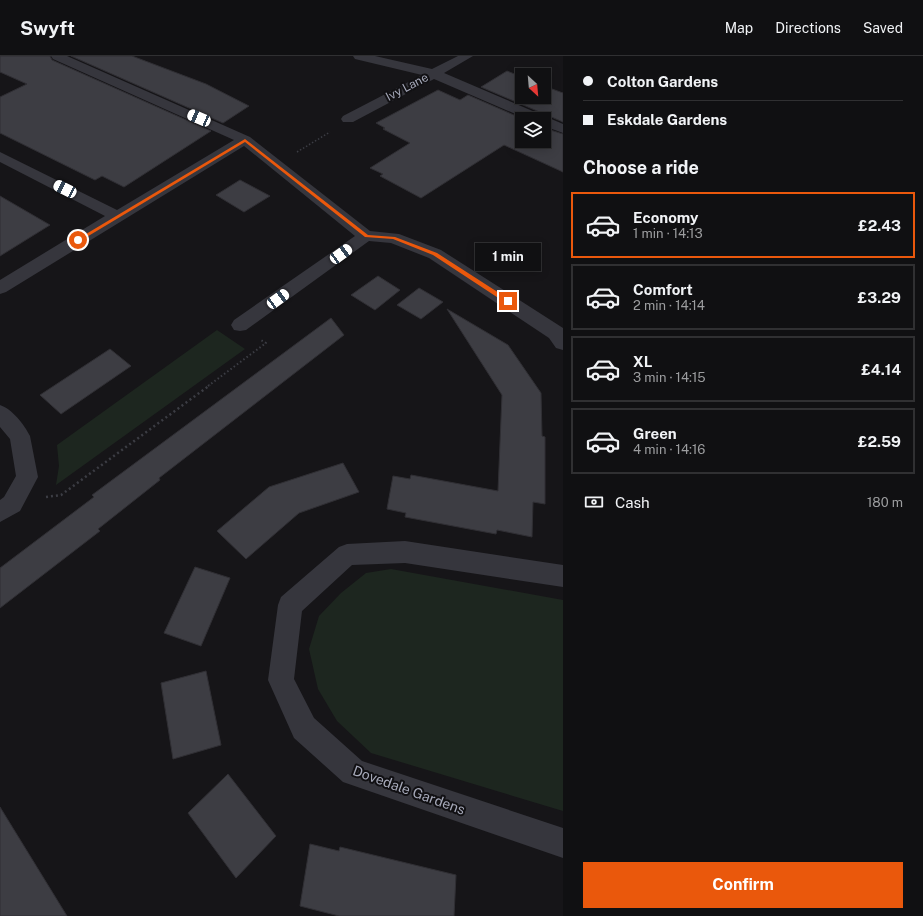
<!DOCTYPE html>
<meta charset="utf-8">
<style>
body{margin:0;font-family:"Public Sans",sans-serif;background:#19191b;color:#f1f3f6;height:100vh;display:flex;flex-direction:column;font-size:15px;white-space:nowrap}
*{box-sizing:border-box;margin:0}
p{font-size:13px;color:#9c9d9f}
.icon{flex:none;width:22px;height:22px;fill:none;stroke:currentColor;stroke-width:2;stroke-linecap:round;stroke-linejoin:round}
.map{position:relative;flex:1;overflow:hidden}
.details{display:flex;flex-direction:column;background:#101012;width:360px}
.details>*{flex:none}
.banner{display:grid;align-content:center;height:88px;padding:0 20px;background:#101012}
.needle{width:26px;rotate:154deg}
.fabs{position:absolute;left:515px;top:12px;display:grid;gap:8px}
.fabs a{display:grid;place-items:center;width:36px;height:36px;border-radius:0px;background:#101012;box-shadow:0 2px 10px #0003,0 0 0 1px #303032;font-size:20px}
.end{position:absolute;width:18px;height:18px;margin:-9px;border:5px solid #ea580c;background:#fff;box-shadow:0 0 0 2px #fff}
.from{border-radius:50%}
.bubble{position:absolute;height:28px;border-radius:0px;background:#101012;box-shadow:0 2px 10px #0003,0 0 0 1px #303032;font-size:13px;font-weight:700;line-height:28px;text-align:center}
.car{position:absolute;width:12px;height:24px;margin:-12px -6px;border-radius:5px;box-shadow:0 0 3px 1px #0007;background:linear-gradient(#fff 24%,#345 0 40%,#fff 0 76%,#345 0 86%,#fff 0)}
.banner b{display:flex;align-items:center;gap:14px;height:38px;font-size:15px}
.banner b+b{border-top:1px solid #303032}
.banner i{width:10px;height:10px;background:#f1f3f6}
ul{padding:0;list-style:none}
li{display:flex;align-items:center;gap:12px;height:66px;margin:0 8px 6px;padding:0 12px;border:2px solid #303032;border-radius:0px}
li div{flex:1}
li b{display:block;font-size:15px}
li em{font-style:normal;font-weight:700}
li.current{border-color:#ea580c}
li>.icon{width:36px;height:36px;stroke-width:1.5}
h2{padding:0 20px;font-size:18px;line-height:48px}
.pay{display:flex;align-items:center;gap:10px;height:44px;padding:0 20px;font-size:15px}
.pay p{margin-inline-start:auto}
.cta{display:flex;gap:8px;margin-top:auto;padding:8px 20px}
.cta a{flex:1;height:46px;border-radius:0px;background:#ea580c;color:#fff;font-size:16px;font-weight:700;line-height:46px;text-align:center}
header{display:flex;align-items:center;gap:24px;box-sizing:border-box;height:56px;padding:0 20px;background:#101012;border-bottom:1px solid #303032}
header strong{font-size:19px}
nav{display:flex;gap:22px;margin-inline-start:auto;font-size:14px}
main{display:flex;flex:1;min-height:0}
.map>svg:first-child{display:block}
.green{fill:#1d261f}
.building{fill:#3d3d43;stroke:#302f34}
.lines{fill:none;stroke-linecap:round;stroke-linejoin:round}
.path-far2{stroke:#3c3d44;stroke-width:1.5;stroke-dasharray:1.5 2;stroke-linecap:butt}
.path-far1{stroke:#3c3d44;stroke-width:2;stroke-dasharray:1.5 2.5;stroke-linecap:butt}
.path{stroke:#3c3d44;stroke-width:2.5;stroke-dasharray:2 3;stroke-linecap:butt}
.minor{fill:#36363d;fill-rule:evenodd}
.route{fill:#ea580c}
.labels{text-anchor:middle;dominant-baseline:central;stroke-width:4;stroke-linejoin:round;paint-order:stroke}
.far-street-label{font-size:12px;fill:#a6a9b9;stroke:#111013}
.street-label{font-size:14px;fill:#a6a9b9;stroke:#111013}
</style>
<header>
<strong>Swyft</strong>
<nav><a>Map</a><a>Directions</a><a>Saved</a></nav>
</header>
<main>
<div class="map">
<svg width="563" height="860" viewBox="0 0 563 860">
<rect width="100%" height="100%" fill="#161518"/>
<path class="green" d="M217,274L245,293L56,429L59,410L57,389Z
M391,513L563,544V755L371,697L337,665L318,633L309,593L319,560L341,537L366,517Z"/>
<path class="building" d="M0,0H50L52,4L211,75L124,131L102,120L95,124L0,77V41L27,28L0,16Z
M71,0H132L206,28L249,50L223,67Z
M507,15L522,21V41H544V30L563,37V66L481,31Z
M438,34L460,44L468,39L523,63L522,85H544V72L563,78V116L504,89L421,142L380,120L383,118L370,112L410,87L383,73L385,72L376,67Z
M240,124L270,140L244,156L216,139Z
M0,140L50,169L0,200Z
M378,220L400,234L375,254L351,239Z
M419,232L443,246L421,263L397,249Z
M447,253L508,289L541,337L542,380L545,381V448L533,446L532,481L497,474L496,478L405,461L406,457L387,453L393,420L410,423L411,419L498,435L502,339Z
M331,262L344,279L159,422L160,424L98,473L100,475L0,552V512L94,441L92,439Z
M110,293L131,310L61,358L40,339Z
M343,407L359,436L299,457L246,503L217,475L269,431Z
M195,511L230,522L201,590L164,577Z
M206,615L221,689L173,703L161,627Z
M228,718L276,780L236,822L188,757Z
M0,751L67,860H0Z
M310,788L339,795L340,791L456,819L454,860H339L300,850Z"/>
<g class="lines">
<path class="path-far2" d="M297,96L330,76"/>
<path class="path-far1" d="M208,330L266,287L261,284"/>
<path class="path" d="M46,441L61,439L210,329"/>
<path class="minor" d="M51,0H67L250,81L370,175L399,178L441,194L563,272V294L556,292L549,282L429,202L391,187L369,185L246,274L240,275L234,274L231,269L234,264L355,180L244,90L6,236L0,238V224L105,160L0,106V96L117,154L234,84L53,3Z
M353,0H375L432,13L458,0H473L444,17L563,68V77L544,70V63H527L434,23L353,66H343L341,63L343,60L422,19L355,3Z
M0,349C12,353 24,368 30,380L38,421L20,455L0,466V444L4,441L16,420L10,383L0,371Z
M405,485L563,509V531L405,507L352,509L302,555L294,623L314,662L362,705L563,772V802L343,726L294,682L268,624L278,549L281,541L339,491L347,488Z"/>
</g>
<path class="route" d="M245,83L368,179L395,181L437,197L510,244V247H506L433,199L393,183L365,181L245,86L80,185L76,184Z"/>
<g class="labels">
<g class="far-street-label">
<text transform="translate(407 31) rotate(-28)">Ivy Lane</text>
</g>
<g class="street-label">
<text transform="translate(409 734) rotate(20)">Dovedale Gardens</text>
</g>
</g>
</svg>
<div class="fabs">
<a><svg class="needle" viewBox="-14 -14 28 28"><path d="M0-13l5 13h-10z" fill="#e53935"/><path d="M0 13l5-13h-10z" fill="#9c9d9f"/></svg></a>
<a><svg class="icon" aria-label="layers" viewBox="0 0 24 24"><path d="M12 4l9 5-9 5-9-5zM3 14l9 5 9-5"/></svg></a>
</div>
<i class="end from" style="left:78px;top:184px"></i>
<i class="end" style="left:508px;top:245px"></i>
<div class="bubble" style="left:475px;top:187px;width:66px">1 min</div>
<i class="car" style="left:199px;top:62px;rotate:293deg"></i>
<i class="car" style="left:65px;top:133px;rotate:297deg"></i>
<i class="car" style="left:341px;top:198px;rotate:54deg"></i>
<i class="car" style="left:278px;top:243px;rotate:54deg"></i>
</div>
<section class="details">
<div class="banner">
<b><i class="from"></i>Colton Gardens</b>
<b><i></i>Eskdale Gardens</b>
</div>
<h2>Choose a ride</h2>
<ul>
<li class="current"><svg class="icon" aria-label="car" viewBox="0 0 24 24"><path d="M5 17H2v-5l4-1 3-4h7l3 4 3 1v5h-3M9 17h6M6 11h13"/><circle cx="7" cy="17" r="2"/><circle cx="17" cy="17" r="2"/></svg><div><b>Economy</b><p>1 min · 14:13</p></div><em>£2.43</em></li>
<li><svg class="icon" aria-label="car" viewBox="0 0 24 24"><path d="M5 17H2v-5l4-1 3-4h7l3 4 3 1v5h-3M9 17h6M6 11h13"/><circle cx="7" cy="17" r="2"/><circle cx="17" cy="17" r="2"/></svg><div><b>Comfort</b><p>2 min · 14:14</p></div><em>£3.29</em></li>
<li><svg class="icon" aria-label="car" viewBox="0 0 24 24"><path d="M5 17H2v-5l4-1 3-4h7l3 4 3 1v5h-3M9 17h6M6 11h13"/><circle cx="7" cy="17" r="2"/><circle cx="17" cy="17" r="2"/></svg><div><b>XL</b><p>3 min · 14:15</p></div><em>£4.14</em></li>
<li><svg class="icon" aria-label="car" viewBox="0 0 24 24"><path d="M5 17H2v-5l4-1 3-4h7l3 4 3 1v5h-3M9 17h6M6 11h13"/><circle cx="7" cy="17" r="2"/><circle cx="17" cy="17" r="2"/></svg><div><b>Green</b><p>4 min · 14:16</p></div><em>£2.59</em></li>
</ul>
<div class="pay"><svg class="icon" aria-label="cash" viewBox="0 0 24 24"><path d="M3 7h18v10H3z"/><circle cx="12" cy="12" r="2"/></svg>Cash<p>180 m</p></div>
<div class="cta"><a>Confirm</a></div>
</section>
</main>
